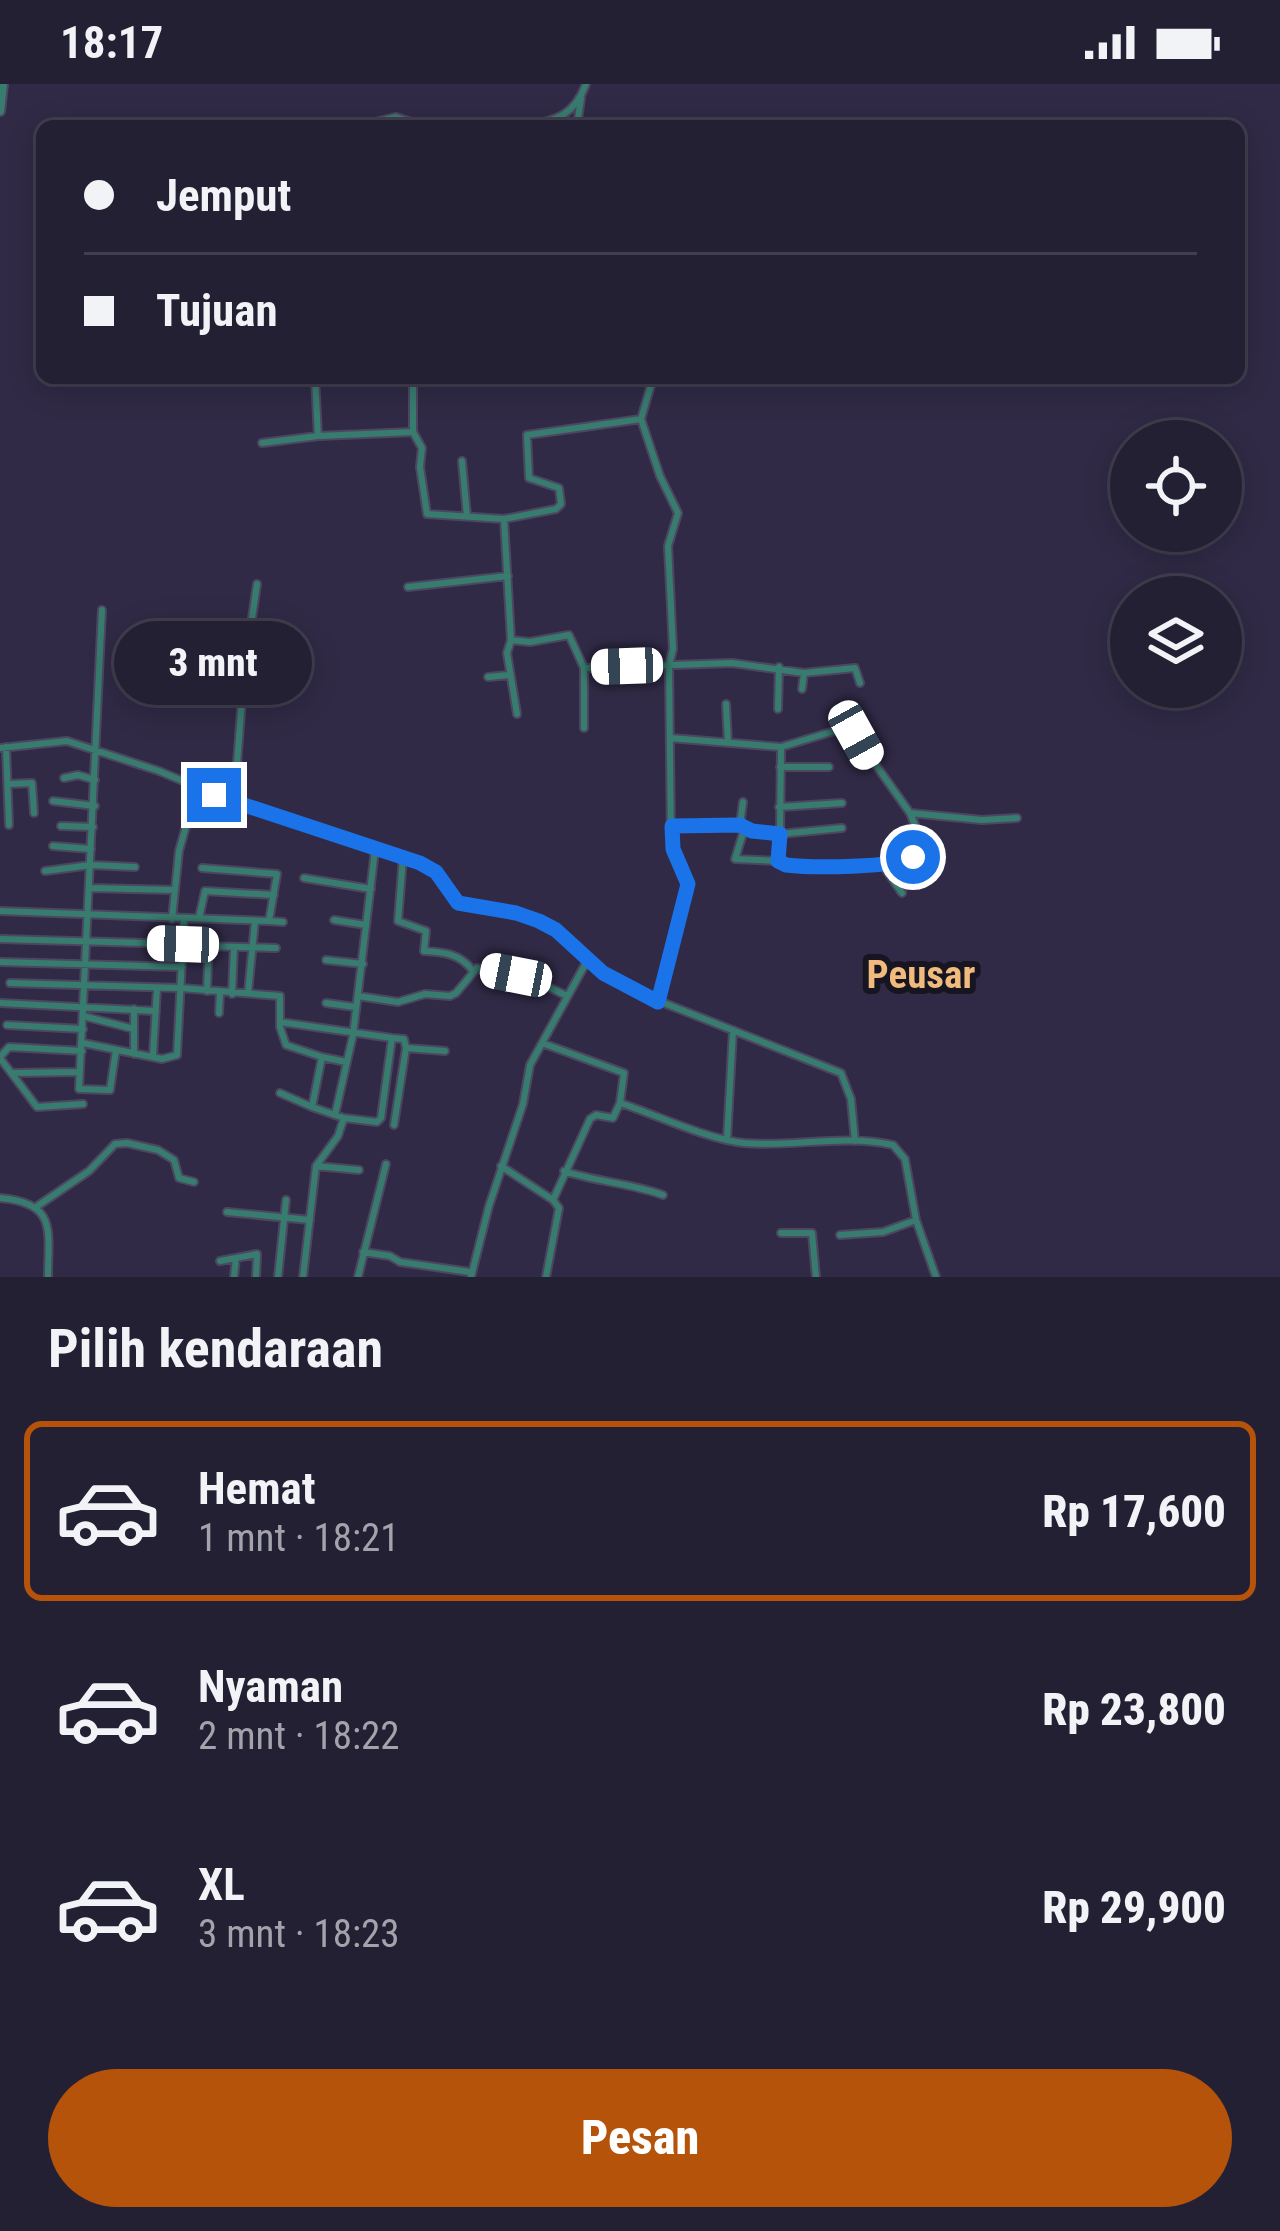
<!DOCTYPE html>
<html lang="id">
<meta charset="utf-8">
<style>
body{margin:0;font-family:"Roboto Condensed",sans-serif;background:#302d40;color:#f1f3f6;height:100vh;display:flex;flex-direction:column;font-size:45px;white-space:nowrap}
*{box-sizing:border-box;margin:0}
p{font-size:39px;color:#a3a3ac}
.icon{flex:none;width:66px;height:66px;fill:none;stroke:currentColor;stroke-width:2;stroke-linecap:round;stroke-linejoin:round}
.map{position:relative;height:1193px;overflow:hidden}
.side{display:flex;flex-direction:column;background:#242034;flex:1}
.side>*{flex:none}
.guide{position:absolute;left:36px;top:36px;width:1209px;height:264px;border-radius:18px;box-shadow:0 6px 30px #0003,0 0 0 3px #413e4f;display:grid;align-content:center;height:264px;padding:0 48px;background:#242034}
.fabs{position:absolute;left:1110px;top:336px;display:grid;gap:24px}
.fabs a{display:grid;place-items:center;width:132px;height:132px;border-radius:50%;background:#242034;box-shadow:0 6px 30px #0003,0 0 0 3px #413e4f;font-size:60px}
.end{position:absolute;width:54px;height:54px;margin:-27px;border:15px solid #1a73e8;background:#fff;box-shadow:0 0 0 6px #fff}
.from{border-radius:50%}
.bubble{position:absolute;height:84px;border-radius:42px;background:#242034;box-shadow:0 6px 30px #0003,0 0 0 3px #413e4f;font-size:39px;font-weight:800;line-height:84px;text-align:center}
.car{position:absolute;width:36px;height:72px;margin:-36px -18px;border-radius:15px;box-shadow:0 0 9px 3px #0007;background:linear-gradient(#fff 24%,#345 0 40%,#fff 0 76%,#345 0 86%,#fff 0)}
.guide b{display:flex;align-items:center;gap:42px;height:114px;font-size:45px}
.guide b+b{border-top:3px solid #413e4f}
.guide i{width:30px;height:30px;background:#f1f3f6}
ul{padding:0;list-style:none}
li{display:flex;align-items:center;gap:36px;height:180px;margin:0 24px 18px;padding:0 24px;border:6px solid transparent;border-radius:18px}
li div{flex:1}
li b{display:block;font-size:45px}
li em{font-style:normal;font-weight:800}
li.current{border-color:#b45309}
li>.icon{width:108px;height:108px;stroke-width:1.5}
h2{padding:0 48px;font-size:54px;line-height:144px}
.action{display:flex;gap:24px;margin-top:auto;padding:24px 48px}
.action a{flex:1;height:138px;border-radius:72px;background:#b45309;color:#fff;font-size:48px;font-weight:800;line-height:138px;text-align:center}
.status{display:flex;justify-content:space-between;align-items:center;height:84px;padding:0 60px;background:#242034;direction:ltr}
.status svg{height:33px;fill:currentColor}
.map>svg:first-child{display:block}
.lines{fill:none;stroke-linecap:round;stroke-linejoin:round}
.minor-casing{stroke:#4c4761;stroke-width:10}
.tertiary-casing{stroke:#4c4761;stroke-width:12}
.minor{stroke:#387c6f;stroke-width:6}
.tertiary{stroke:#387c6f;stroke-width:8}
.route{stroke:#1a73e8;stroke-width:15}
.labels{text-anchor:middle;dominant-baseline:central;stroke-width:12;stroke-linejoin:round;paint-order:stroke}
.quarter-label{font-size:39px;font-weight:bold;fill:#f0bb7d;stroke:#171522}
</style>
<div class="status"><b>18:17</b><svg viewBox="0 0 49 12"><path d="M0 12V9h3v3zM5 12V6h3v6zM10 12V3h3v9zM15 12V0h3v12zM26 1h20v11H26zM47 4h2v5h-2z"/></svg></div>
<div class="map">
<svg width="1280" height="1193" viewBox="0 0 1280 1193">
<rect width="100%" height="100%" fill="#302a46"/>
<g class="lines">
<g class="minor-casing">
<path id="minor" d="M359,42L396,33L423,42
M528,42C558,36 575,30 586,0
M577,42L581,14
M315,294L318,352L413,348
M413,294V348L422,364L420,383L427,430L504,435L556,425L561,420L559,404L529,394L527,351L641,335L660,392L678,429L668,462L673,565L669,581L671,758L688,800L658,918
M641,335L651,301
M262,359L318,352
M462,377L467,432
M504,435L511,556L507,569L517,630
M408,503L508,492
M102,526L79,1005L110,1006L116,966
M511,556L530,558L569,551L584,584L732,579L804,589L855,584L860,599
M488,593L509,591
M802,605L804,589
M726,620L728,659
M778,625L779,583
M584,644V584
M670,654L781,663L841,645L851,646L910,729L915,741L913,773L908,778C875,780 806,791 778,777L780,750L842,744
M6,663L9,741
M0,664L67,657L159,687L240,721L420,779L436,789L457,819L528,832L556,846L587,877L626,904L841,989L851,1015L855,1057
M780,683H829
M64,694L78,691L95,696
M9,700L32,699L34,729
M53,717L95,722
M234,719L244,589L257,500
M779,723L842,719
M910,729L982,736L1017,734
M740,741L743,718
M61,742L93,743
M672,743L740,741L752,747L780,750L781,665
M745,743L735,775L778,777
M53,762L91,765
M403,773L398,837L426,847L424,867C442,868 460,869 473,887
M882,780L902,809
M45,787L91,781L135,783
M304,794L371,805
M89,804L175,806
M0,827L269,837L277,790L202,784
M199,834L205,807L274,811
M172,835L179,767L190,728
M334,836L366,841
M269,837L283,838
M0,855L183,860
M208,862L276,864
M326,876L363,880
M0,878L182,883
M10,899L181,904L280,912V943L286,961L322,973L312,1023L344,1034L338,1052L316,1082L303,1193
M207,907L209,851
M248,909L255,837
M232,910L234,863
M358,912L398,918L425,910L450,912L456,909L477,884L530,894L567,912
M0,919L156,927
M326,919L355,923
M134,925V970
M219,929L220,909
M83,932L134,945
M280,938L392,954L381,1034L377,1038L344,1034
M7,941L83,945
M392,954L404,955L406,964L445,967
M83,959L162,975L177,971L184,835
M542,959L624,989L620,1019C657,1031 706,1055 744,1059C793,1063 845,1050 893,1061L905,1075L916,1136L936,1193
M153,972L157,904
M0,973L9,963L82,967
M322,973L346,978
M0,974L37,1023L83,1020
M13,989L79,988
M280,1009L312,1023
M335,1031L353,951L375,766
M394,1041L406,964
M727,1056L733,946
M316,1082L359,1086
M501,1082L553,1116L559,1124L546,1193
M564,1087C597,1098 630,1099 663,1111
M0,1114C58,1119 48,1147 48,1193
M553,1116L590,1035L596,1031L613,1034L620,1019
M36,1123L89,1087L115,1060L127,1059L158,1066L174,1076L179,1094L194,1098
M227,1128L310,1136
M781,1149H812L816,1193
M840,1151L883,1148L916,1136
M363,1168L390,1172L400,1178L470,1188
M220,1177L257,1170L256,1193
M234,1193L236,1174
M278,1193L286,1116
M358,1193L386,1080
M471,1193L489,1122L523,1020L530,981L587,877"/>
</g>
<g class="tertiary-casing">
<path id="tertiary" d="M0,27L3,0"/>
</g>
<use href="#minor" class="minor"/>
<use href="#tertiary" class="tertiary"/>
</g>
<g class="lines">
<path class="route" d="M214,711L420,779L436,788L458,819L516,829L539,837L556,846L603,889L658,918L688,800L673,765L672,742L740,741L752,747L780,750L778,777L786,781C811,784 896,784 913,773"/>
</g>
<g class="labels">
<g class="quarter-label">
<text x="921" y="891">Peusar</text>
</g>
</g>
</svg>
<div class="fabs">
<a><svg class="icon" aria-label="locate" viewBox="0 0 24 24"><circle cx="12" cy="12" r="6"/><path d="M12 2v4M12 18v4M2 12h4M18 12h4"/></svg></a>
<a><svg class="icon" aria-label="layers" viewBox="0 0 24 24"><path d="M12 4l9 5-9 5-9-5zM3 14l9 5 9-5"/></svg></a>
</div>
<i class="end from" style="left:913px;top:773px"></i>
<i class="end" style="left:214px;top:711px"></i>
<div class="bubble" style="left:114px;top:537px;width:198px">3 mnt</div>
<i class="car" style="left:627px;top:582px;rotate:268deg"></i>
<i class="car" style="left:856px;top:651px;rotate:151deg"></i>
<i class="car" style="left:183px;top:860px;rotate:272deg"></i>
<i class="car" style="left:516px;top:891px;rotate:281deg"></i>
<div class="guide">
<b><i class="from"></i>Jemput</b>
<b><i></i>Tujuan</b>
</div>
</div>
<section class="side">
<h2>Pilih kendaraan</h2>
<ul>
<li class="current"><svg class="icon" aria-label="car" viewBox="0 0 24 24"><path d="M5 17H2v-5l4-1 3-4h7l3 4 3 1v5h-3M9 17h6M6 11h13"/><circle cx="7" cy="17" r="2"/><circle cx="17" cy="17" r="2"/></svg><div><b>Hemat</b><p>1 mnt · 18:21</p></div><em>Rp 17,600</em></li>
<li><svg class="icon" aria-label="car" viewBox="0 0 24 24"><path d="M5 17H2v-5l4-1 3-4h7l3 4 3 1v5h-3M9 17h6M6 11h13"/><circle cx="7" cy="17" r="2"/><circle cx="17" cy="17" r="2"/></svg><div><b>Nyaman</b><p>2 mnt · 18:22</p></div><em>Rp 23,800</em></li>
<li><svg class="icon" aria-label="car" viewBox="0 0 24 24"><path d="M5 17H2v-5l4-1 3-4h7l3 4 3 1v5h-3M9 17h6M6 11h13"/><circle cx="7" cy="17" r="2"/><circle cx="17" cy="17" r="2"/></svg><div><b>XL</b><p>3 mnt · 18:23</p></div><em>Rp 29,900</em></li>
</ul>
<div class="action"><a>Pesan</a></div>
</section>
